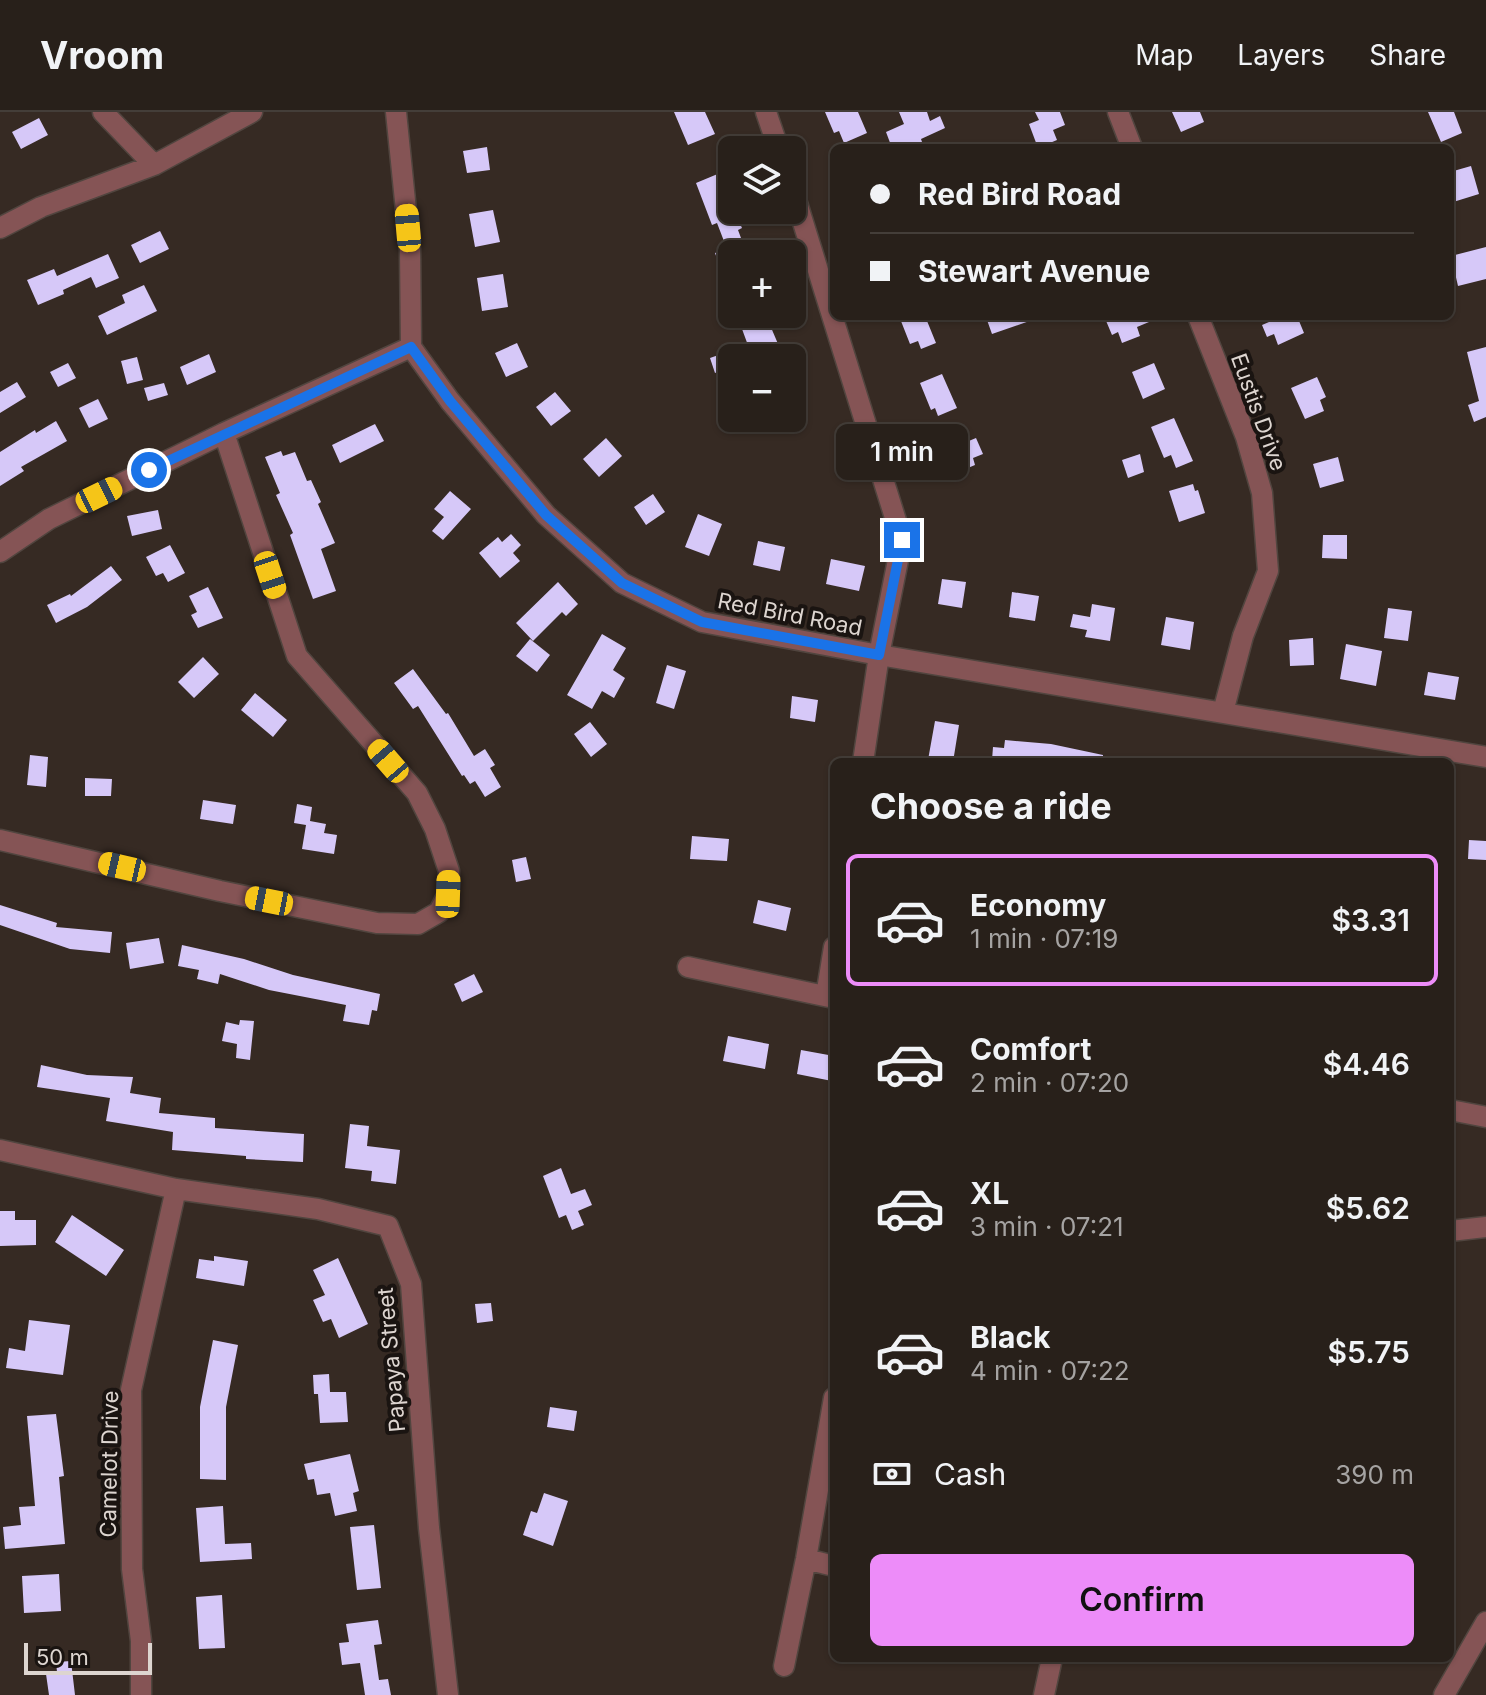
<!DOCTYPE html>
<meta charset="utf-8">
<style>
body{margin:0;font-family:Inter,sans-serif;background:#342d27;color:#f1f3f6;height:100vh;display:flex;flex-direction:column;font-size:30px;white-space:nowrap}
*{box-sizing:border-box;margin:0}
p{font-size:26px;color:#a5a3a2}
.icon{flex:none;width:44px;height:44px;fill:none;stroke:currentColor;stroke-width:2;stroke-linecap:round;stroke-linejoin:round}
.map{position:relative;flex:1;overflow:hidden}
.panel{position:absolute;left:830px;top:646px;width:624px;height:904px;display:flex;flex-direction:column;background:#28201a;border-radius:12px;box-shadow:0 2px 6px #0004,0 0 0 2px #443e39}
.panel>*{flex:none}
.top-card{position:absolute;left:830px;top:32px;width:624px;height:176px;border-radius:12px;box-shadow:0 2px 6px #0004,0 0 0 2px #443e39;display:grid;align-content:center;height:176px;padding:0 40px;background:#28201a}
.buttons{position:absolute;left:718px;top:24px;display:grid;gap:16px}
.buttons a{display:grid;place-items:center;width:88px;height:88px;border-radius:12px;background:#28201a;box-shadow:0 2px 6px #0004,0 0 0 2px #443e39;font-size:40px}
.scale{position:absolute;left:24px;bottom:20px;width:128px;box-sizing:border-box;padding-left:8px;border:4px solid #ddd5d0;border-top:0;font-size:22px;line-height:28px;white-space:nowrap;color:#ddd5d0;-webkit-text-stroke:6px #1a1411;paint-order:stroke}
.end{position:absolute;width:36px;height:36px;margin:-18px;border:10px solid #1a73e8;background:#fff;box-shadow:0 0 0 4px #fff}
.from{border-radius:50%}
.bubble{position:absolute;height:56px;border-radius:12px;background:#28201a;box-shadow:0 2px 6px #0004,0 0 0 2px #443e39;font-size:26px;font-weight:600;line-height:56px;text-align:center}
.car{position:absolute;width:24px;height:48px;margin:-24px -12px;border-radius:10px;box-shadow:0 0 6px 2px #0007;background:linear-gradient(#f5c518 24%,#345 0 40%,#f5c518 0 76%,#345 0 86%,#f5c518 0)}
.top-card b{display:flex;align-items:center;gap:28px;height:76px;font-size:30px}
.top-card b+b{border-top:2px solid #443e39}
.top-card i{width:20px;height:20px;background:#f1f3f6}
ul{padding:0;list-style:none}
li{display:flex;align-items:center;gap:24px;height:132px;margin:0 16px 12px;padding:0 24px;border:4px solid transparent;border-radius:12px}
li div{flex:1}
li b{display:block;font-size:30px}
li em{font-style:normal;font-weight:600}
li.on{border-color:#ed8cf9}
li>.icon{width:72px;height:72px;stroke-width:1.5}
h2{padding:0 40px;font-size:36px;line-height:96px}
.pay{display:flex;align-items:center;gap:20px;height:88px;padding:0 40px;font-size:30px}
.pay p{margin-inline-start:auto}
.button{display:flex;gap:16px;margin-top:auto;padding:16px 40px}
.button a{flex:1;height:92px;border-radius:12px;background:#ed8cf9;color:#111;font-size:32px;font-weight:600;line-height:92px;text-align:center}
header{display:flex;align-items:center;gap:48px;box-sizing:border-box;height:112px;padding:0 40px;background:#28201a;border-bottom:2px solid #443e39}
header strong{font-size:38px}
nav{display:flex;gap:44px;margin-inline-start:auto;font-size:28px}
.map>svg:first-child{display:block}
.building{fill:#d6c8f8}
.lines{fill:none;stroke-linecap:round;stroke-linejoin:round}
.minor-casing{stroke:#51453f;stroke-width:23}
.minor{stroke:#855455;stroke-width:20}
.route{stroke:#1a73e8;stroke-width:10}
.labels{text-anchor:middle;dominant-baseline:central;stroke-width:8;stroke-linejoin:round;paint-order:stroke}
.street-label{font-size:22px;fill:#ddd5d0;stroke:#1a1411}
</style>
<header>
<strong>Vroom</strong>
<nav><a>Map</a><a>Layers</a><a>Share</a></nav>
</header>
<div class="map">
<svg width="1486" height="1583" viewBox="0 0 1486 1583">
<rect width="100%" height="100%" fill="#362a23"/>
<path class="building" d="M674,0H705L715,22L688,33Z
M825,0H858L867,21L844,31L839,19L834,21Z
M899,0H927L930,9L940,4L945,16L921,27L924,36H892L886,20L904,12Z
M1035,0H1060L1065,13L1053,18L1057,28L1038,36L1029,12L1039,8Z
M1172,0H1200L1204,10L1181,20Z
M1428,0H1454L1462,21L1441,30Z
M39,6L48,23L21,37L12,20Z
M487,35L490,58L467,61L463,39Z
M1471,54L1479,82L1450,91V60Z
M720,61L732,98H734L742,116L738,118L747,142H732L730,182L715,141L727,137L717,111L712,113L696,71Z
M493,98L500,130L475,135L469,102Z
M160,119L169,137L140,151L131,133Z
M1486,135V167L1458,174L1451,144Z
M108,142L119,166L96,176L91,165L63,178L64,182L38,193L27,168L54,157L57,164Z
M503,162L508,195L482,199L477,166Z
M144,173L157,199L107,223L98,204L125,191L122,183Z
M899,204H925L936,231L921,237L918,229L910,232Z
M999,204H1037L1038,206L992,222L987,208Z
M1104,204H1161V205L1137,215L1140,224L1122,231L1118,220L1112,223Z
M1266,204H1297L1304,221L1278,233L1274,222L1267,225L1262,213L1269,210Z
M767,206L784,246H757L752,236H749L742,217Z
M517,231L528,255L506,265L495,241Z
M1486,235V305L1474,310L1468,293L1479,289L1467,240Z
M727,240L732,254L715,261L710,246Z
M209,242L216,260L187,273L180,255Z
M137,245L143,268L127,272L121,249Z
M68,251L76,266L58,275L50,260Z
M1154,251L1165,277L1143,287L1132,260Z
M942,262L957,296L938,304L935,296L931,298L920,271Z
M1317,265L1326,285L1320,288L1324,299L1305,307L1291,276Z
M17,270L26,285L0,301V280Z
M164,271L168,283L148,289L144,276Z
M555,280L571,299L551,314L536,295Z
M98,287L108,307L89,316L79,296Z
M1174,306L1193,349L1176,356L1171,343L1164,346L1151,315Z
M56,309L67,329L21,355L24,359L0,374V340L35,318L36,321Z
M375,312L384,329L340,351L332,333Z
M606,326L622,344L599,365L583,347Z
M976,326L983,342L973,346L975,353L956,361L947,338Z
M281,339L283,344L295,340L307,369L311,368L321,390L318,392L335,431L321,437L336,479L313,487L290,423L293,421L276,383L280,381L265,345Z
M1140,342L1144,360L1128,366L1122,348Z
M1338,345L1344,369L1320,376L1313,352Z
M1193,372L1195,379L1198,378L1205,401L1179,410L1169,379Z
M450,379L471,397L443,428L432,419L444,405L434,397Z
M653,382L665,400L646,413L634,395Z
M158,398L162,417L132,424L127,404Z
M698,402L722,412L709,444L685,435Z
M511,422L521,433L513,441L520,449L500,466L479,441L498,425L502,430Z
M1323,423H1347V447L1322,446Z
M758,429L785,435L780,459L753,453Z
M170,433L185,461L168,470L163,461L156,464L146,445Z
M831,447L865,454L859,479L826,472Z
M111,454L122,468L87,495L56,511L47,493L70,482L71,484Z
M942,467L966,470L962,496L938,492Z
M558,470L578,492L566,504L562,500L533,529L516,511Z
M208,475L223,506L198,516L191,503L197,500L189,484Z
M1012,480L1039,484L1035,509L1009,505Z
M1092,492L1115,496L1110,529L1085,525L1087,518L1070,515L1073,502L1090,505Z
M1388,496L1412,499L1408,529L1384,526Z
M1166,505L1194,510L1190,538L1161,533Z
M602,522L626,536L613,558L625,566L614,586L602,579L592,597L567,583Z
M1313,526L1314,553L1290,554L1289,528Z
M530,527L550,543L537,560L516,544Z
M1346,532L1382,539L1376,574L1340,567Z
M203,545L219,562L194,586L178,570Z
M667,553L686,559L674,597L656,591Z
M413,557L446,602L448,601L474,644L485,637L495,653L490,656L501,675L485,685L475,669L470,672L464,663L462,664L418,594L413,597L394,571Z
M1428,560L1459,565L1455,588L1424,583Z
M255,581L287,608L273,625L241,598Z
M792,584L818,588L815,610L790,606Z
M935,609L959,613L953,650L928,648Z
M590,610L607,632L591,645L574,622Z
M1005,628L1051,632L1103,643V650L992,648L993,635L1004,636Z
M30,643L48,645L46,675L27,673Z
M85,666L112,667L111,684H85Z
M203,688L236,693L233,712L200,707Z
M297,692L312,695L310,709L326,712L324,721L337,723L334,742L302,737L306,713L294,711Z
M692,724L729,727L727,749L690,747Z
M1469,728L1486,729V748L1468,747Z
M526,745L531,767L516,770L512,748Z
M758,788L791,796L786,819L753,811Z
M0,793L57,811L56,815L112,820L110,841L70,837L0,813Z
M159,826L164,851L130,857L126,831Z
M182,833L244,847L293,863L380,882L377,899L372,898L369,913L343,909L346,893L269,878L220,862L218,872L197,867L199,858L178,854Z
M474,862L483,880L462,890L454,872Z
M240,908L254,909L250,948L236,946L237,932L222,929L226,910L239,913Z
M728,924L769,932L765,957L723,949Z
M801,938L834,944L832,969L797,962Z
M41,953L87,963L133,965L130,981L161,986L159,1001L215,1006V1016L304,1022L303,1050L246,1047V1044L172,1038L173,1020L106,1009L110,986L37,975Z
M350,1012L369,1014L367,1034L400,1038L396,1072L371,1069L372,1059L345,1056Z
M561,1056L571,1082L585,1077L592,1093L578,1099L584,1113L572,1118L566,1103L559,1106L543,1064Z
M0,1099H15V1108H36V1133L0,1134Z
M72,1103L124,1138L106,1164L55,1130Z
M214,1144L248,1149L244,1174L196,1166L199,1147L214,1149Z
M338,1146L368,1212L339,1226L331,1207L323,1210L313,1188L325,1183L313,1158Z
M491,1191L493,1209L477,1211L475,1192Z
M29,1208L70,1213L63,1263L6,1256L9,1236L25,1239Z
M213,1228L238,1233L226,1295V1368L200,1367V1295Z
M329,1262L330,1280H346L348,1310L320,1311L318,1282H314L313,1263Z
M550,1295L577,1299L574,1319L547,1315Z
M56,1302L64,1364L59,1365L65,1432L5,1437L3,1415L21,1413L19,1395L35,1394L27,1304Z
M350,1342L359,1379L353,1381L357,1399L335,1404L330,1381L317,1383L314,1367L308,1368L304,1352Z
M544,1381L568,1389L553,1434L523,1423L531,1399L537,1401Z
M223,1394L225,1432L251,1431L252,1447L200,1450L196,1396Z
M374,1413L381,1476L357,1478L350,1415Z
M59,1462L61,1499L24,1501L22,1464Z
M222,1483L225,1536L199,1537L196,1485Z
M378,1508L382,1532L374,1533L379,1568L388,1567L391,1583H365L360,1551L342,1553L339,1531L349,1530L346,1512Z
M71,1549L75,1583H49L46,1562L57,1560L56,1550Z"/>
<g class="lines">
<g class="minor-casing">
<path id="minor" d="M103,0L154,53
M396,0L410,138L411,235
M766,0L779,38
M1118,0L1132,36
M792,75L902,428L879,543L863,650
M0,116L41,95L154,53L252,0
M1198,204L1246,325L1262,381L1268,459L1243,524L1223,600
M411,235L450,289L546,403L622,471L702,510L879,543L1486,645
M0,440L49,407L224,321L411,235
M0,728L220,779L377,811L418,812L439,800L448,782L449,759L435,717L417,681L297,544L224,321
M688,855L834,886
M826,884L834,835
M1450,998L1486,1005
M0,1038L176,1077L318,1097L388,1114L411,1172L429,1416L448,1583
M1450,1119L1486,1115
M806,1447L834,1454
M784,1554L806,1447L834,1286
M141,1583V1529L132,1457L131,1278L176,1077
M1044,1583L1052,1546
M1444,1583L1486,1510"/>
</g>
<use href="#minor" class="minor"/>
</g>
<g class="lines">
<path class="route" d="M149,358L411,235L450,289L546,403L622,471L702,510L879,543L902,428"/>
</g>
<g class="labels">
<g class="street-label">
<text transform="translate(1259 300) rotate(70)">Eustis Drive</text>
<text transform="translate(790 502) rotate(11)">Red Bird Road</text>
<text transform="translate(391 1248) rotate(-95)">Papaya Street</text>
<text transform="translate(109 1352) rotate(-89)">Camelot Drive</text>
</g>
</g>
</svg>
<div class="buttons">
<a><svg class="icon" aria-label="layers" viewBox="0 0 24 24"><path d="M12 4l9 5-9 5-9-5zM3 14l9 5 9-5"/></svg></a>
<a>+</a>
<a>−</a>
</div>
<div class="scale">50 m</div>
<i class="end from" style="left:149px;top:358px"></i>
<i class="end" style="left:902px;top:428px"></i>
<div class="bubble" style="left:836px;top:312px;width:132px">1 min</div>
<i class="car" style="left:408px;top:116px;rotate:355deg"></i>
<i class="car" style="left:99px;top:383px;rotate:64deg"></i>
<i class="car" style="left:270px;top:463px;rotate:162deg"></i>
<i class="car" style="left:388px;top:649px;rotate:319deg"></i>
<i class="car" style="left:122px;top:755px;rotate:283deg"></i>
<i class="car" style="left:448px;top:782px;rotate:2deg"></i>
<i class="car" style="left:269px;top:789px;rotate:281deg"></i>
<div class="top-card">
<b><i class="from"></i>Red Bird Road</b>
<b><i></i>Stewart Avenue</b>
</div>
<section class="panel">
<h2>Choose a ride</h2>
<ul>
<li class="on"><svg class="icon" aria-label="car" viewBox="0 0 24 24"><path d="M5 17H2v-5l4-1 3-4h7l3 4 3 1v5h-3M9 17h6M6 11h13"/><circle cx="7" cy="17" r="2"/><circle cx="17" cy="17" r="2"/></svg><div><b>Economy</b><p>1 min · 07:19</p></div><em>$3.31</em></li>
<li><svg class="icon" aria-label="car" viewBox="0 0 24 24"><path d="M5 17H2v-5l4-1 3-4h7l3 4 3 1v5h-3M9 17h6M6 11h13"/><circle cx="7" cy="17" r="2"/><circle cx="17" cy="17" r="2"/></svg><div><b>Comfort</b><p>2 min · 07:20</p></div><em>$4.46</em></li>
<li><svg class="icon" aria-label="car" viewBox="0 0 24 24"><path d="M5 17H2v-5l4-1 3-4h7l3 4 3 1v5h-3M9 17h6M6 11h13"/><circle cx="7" cy="17" r="2"/><circle cx="17" cy="17" r="2"/></svg><div><b>XL</b><p>3 min · 07:21</p></div><em>$5.62</em></li>
<li><svg class="icon" aria-label="car" viewBox="0 0 24 24"><path d="M5 17H2v-5l4-1 3-4h7l3 4 3 1v5h-3M9 17h6M6 11h13"/><circle cx="7" cy="17" r="2"/><circle cx="17" cy="17" r="2"/></svg><div><b>Black</b><p>4 min · 07:22</p></div><em>$5.75</em></li>
</ul>
<div class="pay"><svg class="icon" aria-label="cash" viewBox="0 0 24 24"><path d="M3 7h18v10H3z"/><circle cx="12" cy="12" r="2"/></svg>Cash<p>390 m</p></div>
<div class="button"><a>Confirm</a></div>
</section>
</div>
